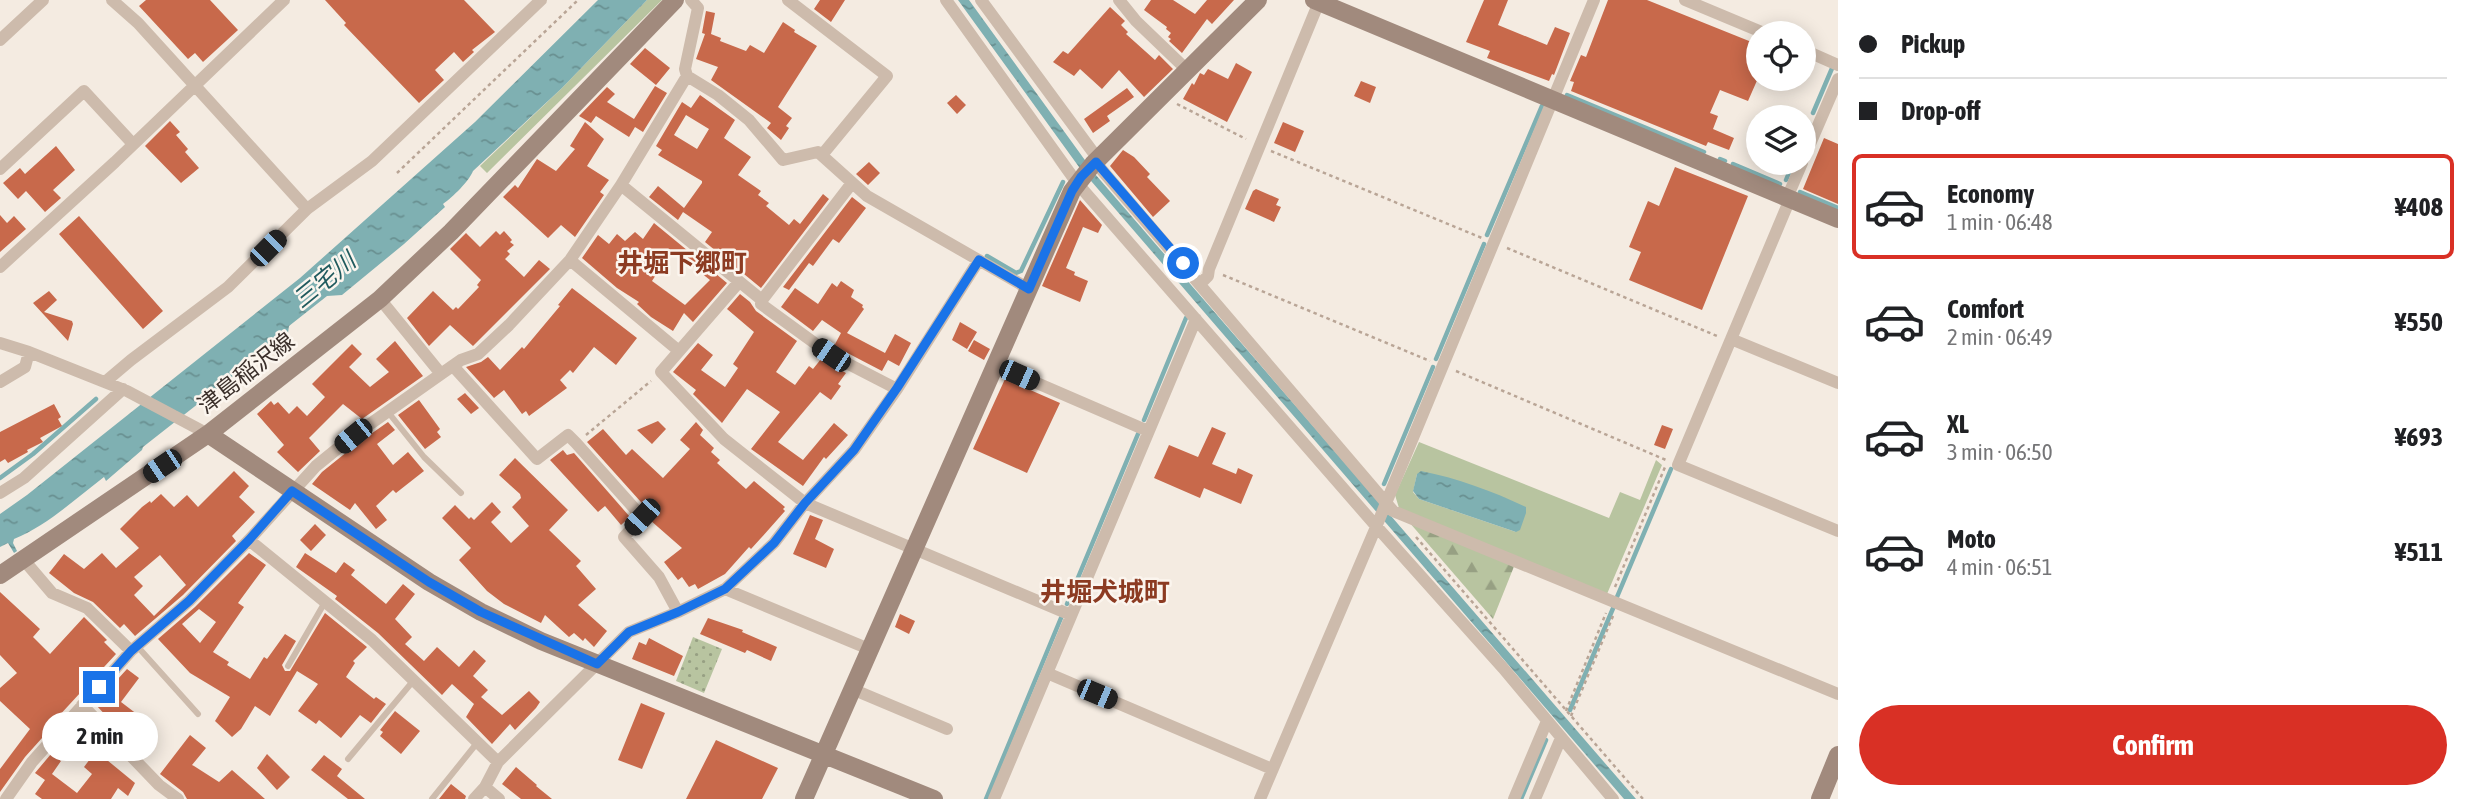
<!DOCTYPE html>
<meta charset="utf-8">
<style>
body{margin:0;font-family:"Asap Condensed","Noto Sans JP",sans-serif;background:#f6f6f6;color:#202124;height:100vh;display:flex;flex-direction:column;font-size:26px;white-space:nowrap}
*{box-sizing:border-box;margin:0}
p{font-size:23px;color:#757577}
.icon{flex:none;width:38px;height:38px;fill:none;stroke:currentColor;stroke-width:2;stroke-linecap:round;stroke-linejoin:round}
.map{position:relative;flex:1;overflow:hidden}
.side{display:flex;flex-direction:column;background:#fff;width:630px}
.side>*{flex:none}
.hud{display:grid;align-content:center;height:154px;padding:0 21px;background:#fff}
.tools{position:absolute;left:1746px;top:21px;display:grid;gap:14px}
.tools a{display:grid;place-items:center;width:70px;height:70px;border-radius:50%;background:#fff;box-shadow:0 4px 18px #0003;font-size:35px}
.end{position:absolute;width:32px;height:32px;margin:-16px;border:9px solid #1a73e8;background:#fff;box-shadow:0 0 0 4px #fff}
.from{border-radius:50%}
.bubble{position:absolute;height:49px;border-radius:24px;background:#fff;box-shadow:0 4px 18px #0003;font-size:23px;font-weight:700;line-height:49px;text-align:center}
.car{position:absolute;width:21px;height:42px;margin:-21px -10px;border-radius:9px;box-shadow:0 0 5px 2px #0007;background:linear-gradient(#222 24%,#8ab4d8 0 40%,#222 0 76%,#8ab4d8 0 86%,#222 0)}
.hud b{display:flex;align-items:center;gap:24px;height:66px;font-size:26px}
.hud b+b{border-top:2px solid #e0e0e0}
.hud i{width:18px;height:18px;background:#202124}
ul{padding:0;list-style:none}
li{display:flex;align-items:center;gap:21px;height:105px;margin:0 14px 10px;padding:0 7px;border:4px solid transparent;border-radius:10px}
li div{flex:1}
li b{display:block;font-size:26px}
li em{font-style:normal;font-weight:700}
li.current{border-color:#d93025}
li>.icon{width:63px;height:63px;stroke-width:1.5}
.button{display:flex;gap:14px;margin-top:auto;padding:14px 21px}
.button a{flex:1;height:80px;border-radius:42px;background:#d93025;color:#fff;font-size:28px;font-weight:700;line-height:80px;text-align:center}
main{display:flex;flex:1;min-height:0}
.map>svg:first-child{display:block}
.grass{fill:#b8c4a0;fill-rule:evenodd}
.forest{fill:url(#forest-firs)}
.garden{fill:url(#garden-dots)}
.water{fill:url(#water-ripples)}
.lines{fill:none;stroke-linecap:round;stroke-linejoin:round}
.stream{stroke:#7fb0b2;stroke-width:4.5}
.building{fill:#c8694b;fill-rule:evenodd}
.path{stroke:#b9a596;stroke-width:2.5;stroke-dasharray:3.5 3.5;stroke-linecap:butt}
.lane{stroke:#cdbbac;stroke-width:6}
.street{stroke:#cdbbac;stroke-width:12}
.secondary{stroke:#a18a7d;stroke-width:18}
.route{stroke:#1a73e8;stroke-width:9}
.labels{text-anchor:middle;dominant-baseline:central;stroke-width:5;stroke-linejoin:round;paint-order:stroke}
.street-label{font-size:23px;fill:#3b302b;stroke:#fbf5ee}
.water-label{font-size:24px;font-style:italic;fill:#1f5a5e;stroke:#fbf5ee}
.quarter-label{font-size:26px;font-weight:bold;fill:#8c3b22;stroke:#fbf5ee}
</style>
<main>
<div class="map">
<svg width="1838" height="799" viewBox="0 0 1838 799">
<defs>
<pattern id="forest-firs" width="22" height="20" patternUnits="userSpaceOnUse" patternTransform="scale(1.75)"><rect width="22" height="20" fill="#b8c4a0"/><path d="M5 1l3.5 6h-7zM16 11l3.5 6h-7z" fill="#97a083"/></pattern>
<pattern id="garden-dots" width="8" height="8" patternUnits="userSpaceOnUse" patternTransform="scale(1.75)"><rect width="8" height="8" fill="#b8c4a0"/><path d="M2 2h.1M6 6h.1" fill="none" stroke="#97a083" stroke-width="1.8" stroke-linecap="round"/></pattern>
<pattern id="water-ripples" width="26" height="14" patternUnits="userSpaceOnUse" patternTransform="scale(1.75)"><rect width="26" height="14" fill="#7fb0b2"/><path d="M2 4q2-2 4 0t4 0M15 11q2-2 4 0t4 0" fill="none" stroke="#699091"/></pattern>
</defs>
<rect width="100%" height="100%" fill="#f4ebe1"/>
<path class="grass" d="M647,0H662L487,173L480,166L562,88Z
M1419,442L1609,518L1620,492L1640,500L1656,460L1662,465L1607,594L1399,508L1395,495ZM1417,474L1516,532L1419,499L1413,492Z"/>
<path class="forest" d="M1409,522L1515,564L1493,619Z"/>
<path class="garden" d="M693,637L722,649L704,693L676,681Z"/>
<path class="water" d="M598,0H647L562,88L473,171C469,181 453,197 443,204L445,207L404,244L342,295L327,296L289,326L288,333L143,447L142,450L106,481L104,477C75,499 48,525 14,539L13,543L17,551L14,553L8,543L0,547V514L27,495L300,278L475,122Z
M958,0H969L1095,174L1636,799H1624L1079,167Z
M1421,471C1457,478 1492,491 1526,507V513L1520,530L1516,532L1419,499L1413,491L1417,474Z"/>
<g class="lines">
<path class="stream" d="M1567,95L1704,152
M1813,113L1833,66
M1804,136L1809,123
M1720,159L1725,161
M1733,164L1780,184
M1786,180L1793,163
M1800,192L1838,208
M1487,235L1542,106
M987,256L1016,273L1021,271L1063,182
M1436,359L1484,244
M1144,420L1186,318
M0,478L33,454L96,399
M1384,484L1433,367
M1617,597L1671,469
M1067,604L1138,434
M1570,710L1614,606
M986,799L1061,618
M1521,799L1546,740"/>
</g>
<path class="building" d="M146,0H210L238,30L203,62L195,53L188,59L139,6Z
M325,0H464L495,32L472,50L474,52L463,62L454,52L435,70L444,80L419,103L344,25L346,23Z
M820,0H845L831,22L814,9Z
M1151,0H1173L1195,14L1207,0H1234L1212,24L1207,19L1182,53L1169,41L1171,39L1168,37L1171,33L1166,29L1167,27L1144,10Z
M1484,0H1508L1498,25L1547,45L1555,27L1570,33L1554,75L1552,74L1549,81L1487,58L1490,51L1466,42Z
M1608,0H1647L1759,45V76L1748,101L1720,90L1710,113L1718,116L1713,129L1734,138L1729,150L1708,142L1706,146L1571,91L1574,82L1570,81L1581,55L1586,57Z
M1110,7L1125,21L1121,25L1128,32L1126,34L1155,60L1159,55L1173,69L1144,97L1119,70L1102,89L1080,69L1074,76L1053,62L1063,51L1068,54Z
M706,11L715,13L711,34L721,38L720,41L746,51L750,45L764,53L783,22L795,30L794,32L817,46L778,107L792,118L786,126L789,128L781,140L767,128L771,123L711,80L718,67L696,59L705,34L702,33Z
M645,48L670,68L656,85L630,64Z
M1236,63L1252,72L1227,122L1183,99L1192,83L1194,85L1200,73L1204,75L1208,69L1228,79Z
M1361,81L1376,87L1370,103L1354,96Z
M655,86L667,93L643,132L635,127L629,137L596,116L591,123L579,116L607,87L615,94L607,102L634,119Z
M1127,88L1134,97L1107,116L1110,121L1093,133L1084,119Z
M700,95L735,120L724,138L751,157L738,175L761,191L758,195L769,203L766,206L789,225L794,219L800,224L823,194L829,199L761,288L705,242L712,232L683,212L678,220L649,197L658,186L684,208L702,183V181L658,155L662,150L656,146L682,102L691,108ZM686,115L709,129L697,149L674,135Z
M956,95L966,105L957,114L947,103Z
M170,121L180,132L176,135L188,149L185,152L199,168L181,183L145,146Z
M585,122L604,139L587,166L609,180L600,192L604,195L575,237L561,225L548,238L503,197L515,185L518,188L537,159L556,171L575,149L570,146Z
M1283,122L1304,131L1295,152L1274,143Z
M1824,138L1838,144V204L1803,189Z
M56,146L75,170L53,190L61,198L45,212L26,191L18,199L3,183L20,168L25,174Z
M1123,150L1134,157L1150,174L1147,177L1170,201L1153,217L1110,166Z
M869,162L880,173L868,185L856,174Z
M1675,167L1748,196L1702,310L1629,280L1641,252L1629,247L1648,201L1659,206Z
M1256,189L1279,199L1276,205L1281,207L1274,222L1245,209L1253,191Z
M852,197L866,208L839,243L833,239L813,266L809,263L789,290L783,287Z
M1080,200L1102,225L1098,233L1083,227L1066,268L1075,272L1074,275L1088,281L1080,302L1042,286Z
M0,215L7,223L14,216L26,229L0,252Z
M79,216L163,311L143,329L59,234Z
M654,223L727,283L693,322L684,313L673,331L651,317L637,304L639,302L617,288L582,258L598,235L609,244L617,234L625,241L635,232L643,239ZM672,250L710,280L685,305L652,281Z
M496,231L500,235L504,231L512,240L510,242L514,245L507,251L510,254L505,259L524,277L539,260L550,269L473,346L450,325L429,346L407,318L433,291L453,310L456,307L458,309L479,287L477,285L481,280L450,249L466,233L480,247Z
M841,281L854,290L851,297L863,305L862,307L864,309L847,333L885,353L895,334L911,343L899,366L888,360L882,371L834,346L841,333L822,320L813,331L781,307L795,288L818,304L832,283L837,287Z
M572,288L637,338L616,365L594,347L573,373L570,370L560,380L567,388L529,416L526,411L522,414L504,390L494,398L466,367L481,362L488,357L500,370L522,347L524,349L560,306L558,305Z
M49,291L57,300L44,312L72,321L73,324L68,341L33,303Z
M740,294L750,302L756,311L797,341L776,372L795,385L809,366L813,369L821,359L846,373L838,384L841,386L831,400L820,392L778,442L803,460L834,423L848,435L826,459L824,457L803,486L751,449L780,412L747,389L722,423L693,394L696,390L673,372L698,343L713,355L701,370L725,387L738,368L733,364L754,332L727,309Z
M960,322L977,332L967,349L952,340Z
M974,340L990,349L984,360L968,351Z
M395,341L423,376L362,419L343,404L309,438L320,451L298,472L277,452L284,445L257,414L271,401L274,405L278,402L289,414L297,406L307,416L325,397L312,384L352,344L362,354L349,367L370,387L389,372L376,359Z
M1005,379L1060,403L1027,473L973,449Z
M465,393L479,408L471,414L457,399Z
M419,400L440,429L437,432L441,437L425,449L398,415Z
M54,404L61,417L58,419L62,426L40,438L43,442L27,450L28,452L8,463L5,459L0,462V432Z
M658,421L666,429L652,444L637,430Z
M388,422L395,430L377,444L393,465L408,452L424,471L396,493L393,490L376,506L387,520L376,529L355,503L350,510L312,484L322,472L358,443Z
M696,422L703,430L700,435L714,448L711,452L720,460L717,463L746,489L754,481L785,507L783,509L785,511L761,538L751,549L749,547L725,574L698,589L695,584L689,587L682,577L678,580L664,562L682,548L650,520L649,511L587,442L603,429L626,455L632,449L663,478L690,449L680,440Z
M1662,425L1673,429L1665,449L1654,445Z
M1212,427L1226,433L1212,464L1236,474L1238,468L1253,475L1241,504L1204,488L1200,498L1154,478L1169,445L1198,457Z
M563,450L567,455L574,453L630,517L621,525L605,506L598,512L550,460Z
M515,458L568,510L549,530L581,561L576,566L596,589L578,605L607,631L594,647L585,638L583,641L574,633L569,637L545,615L541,623L504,604L487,591L459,560L471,548L442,518L455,505L469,519L471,517L474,520L492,502L501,512L491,522L511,543L529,526L512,507L521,498L520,494L499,475Z
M234,471L249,486L239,497L255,512L232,536L236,541L183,595L135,636L124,624L120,628L93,602L74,593L49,573L64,554L84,569L102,553L116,568L139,548L120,529L142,507L150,501L151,503L161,494L174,507L187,495L198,507ZM160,555L186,585L154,616L134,595L143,586L134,577Z
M810,515L823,520L815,539L834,549L826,568L793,554Z
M315,524L326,535L311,551L300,540Z
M249,553L266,565L238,603L244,607L213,652L229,662L227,665L250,679L264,657L267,659L285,634L296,641L282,665L285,671H290L325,613L367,647L353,661L355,663L346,677L374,699L376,697L386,704L371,723L360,715L341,738L319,720L316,724L298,711L318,684L297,671L270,716L255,706L241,729L232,737L215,721L230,697L190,673L158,639L195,607ZM199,609L216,622L200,643L182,624Z
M305,553L336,573L344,562L355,570L351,575L386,604L403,584L415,594L395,619L412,637L405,644L424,661L437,647L459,667L474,650L486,661L473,676L488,690L481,697L502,715L529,691L540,702L536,708L515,730L510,724L492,744L466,717L474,704L452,684L442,695L378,633L335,599L337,596L296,567Z
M0,592L40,629L33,637L50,654L84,617L107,640L104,642L116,654L57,718L59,719L25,757L0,792V769L30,729L0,701V688L17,673L0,655Z
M900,614L915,621L909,634L895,627Z
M708,618L743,630L742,632L777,647L771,661L747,650L745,653L700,634Z
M649,638L683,656L674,676L632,659L639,642L646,645Z
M127,669L139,678L121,702L146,721L130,741L95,704Z
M641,703L665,713L642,769L618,760Z
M395,711L420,731L401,754L380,736L383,732L380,730Z
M190,735L206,748L192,765L194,766L219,782L232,770L265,799H187L183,792L160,774Z
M716,740L778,768L762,799H686Z
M96,751L135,783L128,796L118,788L111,799H42L35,794L45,780L35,773L51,754L61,761L52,774L77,793L92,774L84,767Z
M267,754L290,777L277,790L257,768Z
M324,755L342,769L337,776L365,799H348L311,770Z
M516,767L537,785L536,786L552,799H521L502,784Z
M451,784L466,796L465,799H439Z"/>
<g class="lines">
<path class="path" d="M1177,104L1246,139
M1271,151L1482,238
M397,173L578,0
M1507,248L1717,336
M1223,275L1430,361
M1456,371L1666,460
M586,435L651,381
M1416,537L1643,799
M1615,587L1665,467
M1566,711L1606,613
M1571,716L1613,616"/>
<path class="lane" d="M388,412L424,457L461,493
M137,646L198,714
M288,666L325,602
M348,759L414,680
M432,799L477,743"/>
<path class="street" d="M112,0L138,23L307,209
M788,0L887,76L822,155
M946,0L1077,183L1376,526L1503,668L1613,799
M981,0L1098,159
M1119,0L1136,21L1187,70
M1685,0L1764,33
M0,40L43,0
M1804,50L1838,65
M687,76L718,95L749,120L783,160L818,152L867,196L1029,289
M1804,158L1838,79
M1095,162L1393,511L1838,694
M0,169L84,91L133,144
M621,185L762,300L761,304L831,355L897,389
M1787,198L1802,163
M1790,199L1678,465L1838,531
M570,260L679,351
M0,267L115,162L284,0
M739,282L661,372L724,439L805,503L1071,615
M1200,284L1208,276L1209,269L1319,2
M380,299L441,374L461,360L478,354L509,325L570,260L621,185L687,76L685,69L698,8L691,0
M762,300L852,183
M1731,339L1838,383
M0,343L29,352L127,391L208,434
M995,365L1148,431
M453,366L537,459L568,435L576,443L642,517L624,537L659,577L678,612
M0,382L25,367L29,352
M105,382L131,360L228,287L307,209L372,161L541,0
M0,493L24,478L123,389
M249,540L372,640L498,762
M23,559L52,593L87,608L131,651
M725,589L869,649
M1047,673L1272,769
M852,689L947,729
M82,705L159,785L178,799
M485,787L499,799
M6,799L32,762L131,651L189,601L249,540L316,466L353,436L441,374
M474,799L485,787L498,762L629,632L678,612L725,589L774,543L805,503L854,450L897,389L979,260
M994,799L1196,319
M1260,799L1379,520L1594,0
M1514,799L1547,721
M1535,799L1561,738"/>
<path class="secondary" d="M1314,0L1838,219
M208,434L429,582L481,612L541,641L934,799
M0,575L208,434L380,299L451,232L675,0
M804,799L1072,191L1093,164L1258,0
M1820,799L1838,755"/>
</g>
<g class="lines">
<path class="route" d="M99,687L131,651L189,601L249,540L292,491L429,582L481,612L597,664L629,632L678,612L725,589L774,543L805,503L854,450L897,388L979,260L1029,289L1072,191L1081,177L1096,162L1183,263"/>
</g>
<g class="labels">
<g class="street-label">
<text transform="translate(246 373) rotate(-38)">津島稲沢線</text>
</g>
<g class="water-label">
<text transform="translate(324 280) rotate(-39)">三宅川</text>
</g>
<g class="quarter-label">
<text x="682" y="263">井堀下郷町</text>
<text x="1105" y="592">井堀犬城町</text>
</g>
</g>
</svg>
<div class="tools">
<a><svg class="icon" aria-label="locate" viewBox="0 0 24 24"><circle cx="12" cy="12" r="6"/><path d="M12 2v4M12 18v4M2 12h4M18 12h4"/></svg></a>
<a><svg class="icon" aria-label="layers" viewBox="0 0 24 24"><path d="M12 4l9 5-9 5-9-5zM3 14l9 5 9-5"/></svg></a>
</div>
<i class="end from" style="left:1183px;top:263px"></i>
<i class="end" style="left:99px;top:687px"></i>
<div class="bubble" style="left:42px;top:712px;width:116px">2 min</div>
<i class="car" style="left:268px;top:248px;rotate:45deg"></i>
<i class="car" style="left:831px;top:355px;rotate:304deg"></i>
<i class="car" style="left:1019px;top:375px;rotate:114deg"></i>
<i class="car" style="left:353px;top:436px;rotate:231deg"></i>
<i class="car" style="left:162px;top:466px;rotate:236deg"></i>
<i class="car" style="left:642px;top:517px;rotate:223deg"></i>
<i class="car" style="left:1097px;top:694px;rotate:113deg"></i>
</div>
<section class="side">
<div class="hud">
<b><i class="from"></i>Pickup</b>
<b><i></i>Drop-off</b>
</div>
<ul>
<li class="current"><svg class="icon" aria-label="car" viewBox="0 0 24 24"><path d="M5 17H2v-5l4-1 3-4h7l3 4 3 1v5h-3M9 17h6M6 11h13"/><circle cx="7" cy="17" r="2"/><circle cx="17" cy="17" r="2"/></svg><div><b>Economy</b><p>1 min · 06:48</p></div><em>¥408</em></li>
<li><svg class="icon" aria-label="car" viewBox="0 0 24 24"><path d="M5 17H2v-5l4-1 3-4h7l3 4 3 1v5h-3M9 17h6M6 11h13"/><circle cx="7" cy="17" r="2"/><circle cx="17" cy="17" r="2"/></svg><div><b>Comfort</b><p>2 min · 06:49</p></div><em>¥550</em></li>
<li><svg class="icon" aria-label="car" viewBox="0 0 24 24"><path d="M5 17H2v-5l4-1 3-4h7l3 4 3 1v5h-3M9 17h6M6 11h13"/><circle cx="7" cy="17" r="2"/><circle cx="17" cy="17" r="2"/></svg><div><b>XL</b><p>3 min · 06:50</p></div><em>¥693</em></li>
<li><svg class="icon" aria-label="car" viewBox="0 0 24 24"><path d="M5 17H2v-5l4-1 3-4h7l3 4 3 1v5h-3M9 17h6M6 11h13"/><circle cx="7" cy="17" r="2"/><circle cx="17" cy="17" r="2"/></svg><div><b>Moto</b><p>4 min · 06:51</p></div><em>¥511</em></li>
</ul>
<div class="button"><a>Confirm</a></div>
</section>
</main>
